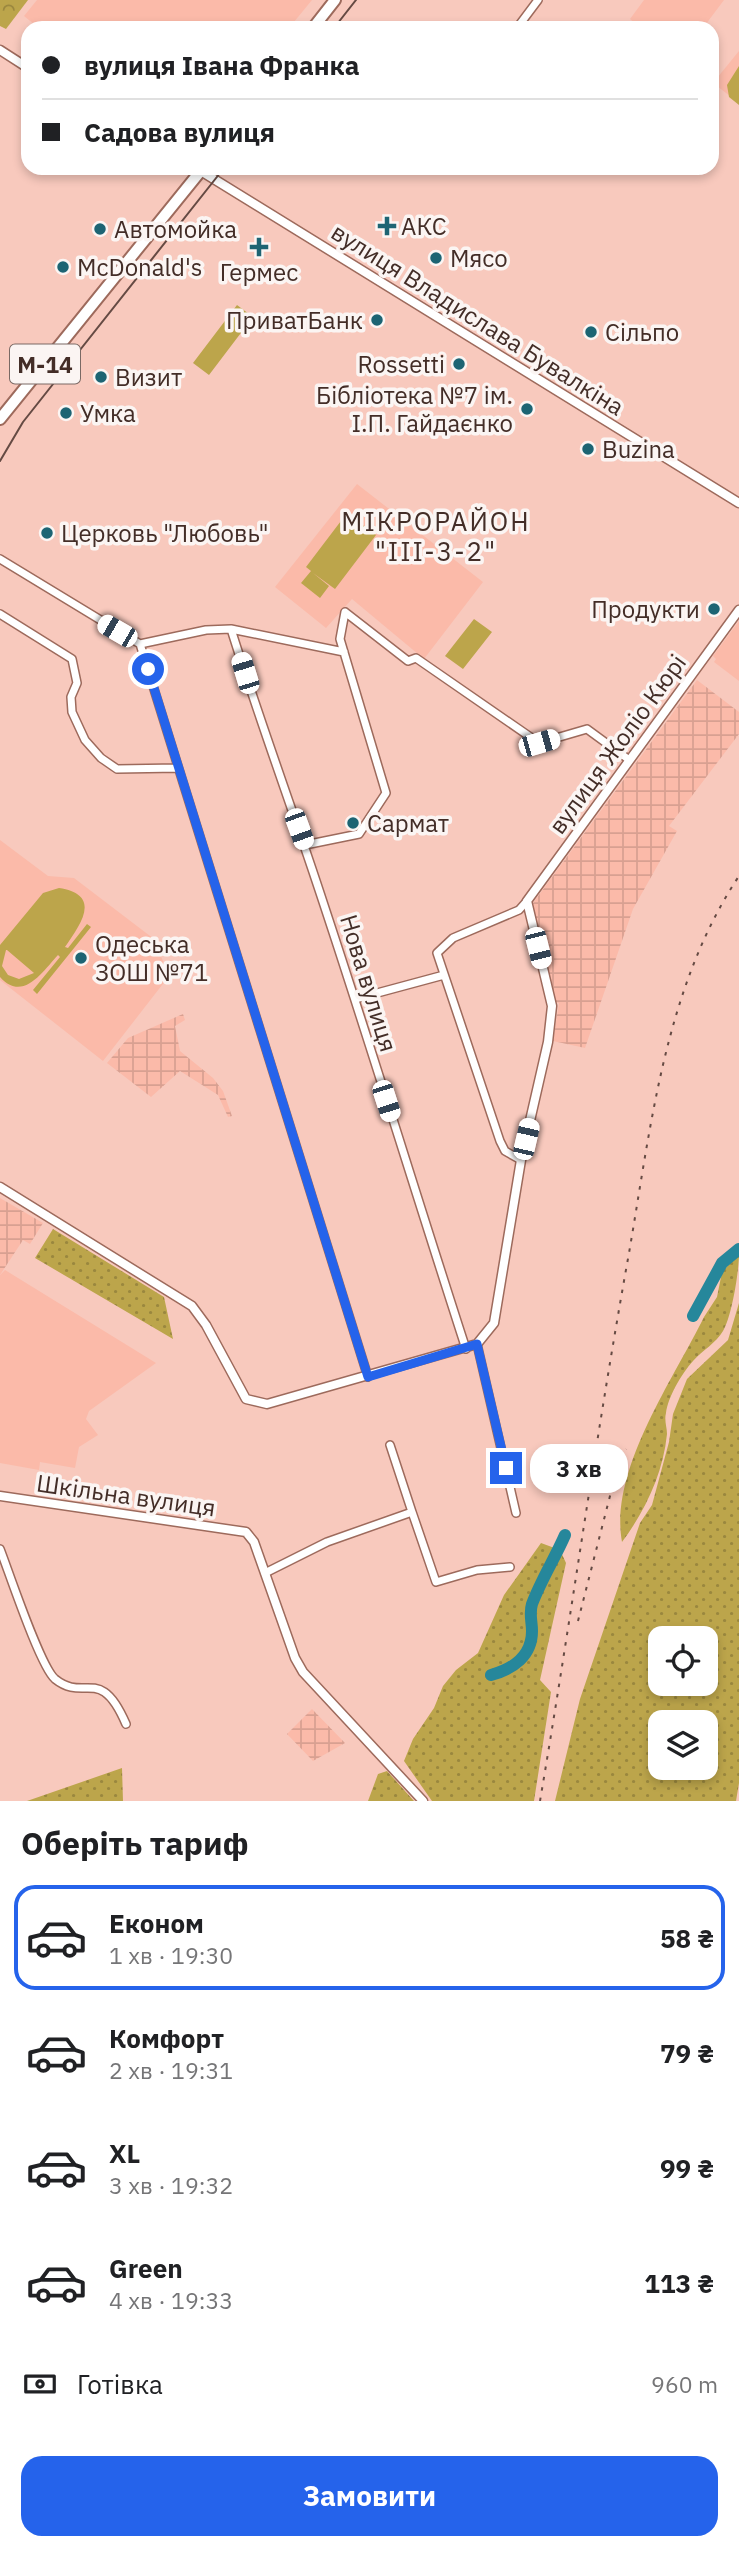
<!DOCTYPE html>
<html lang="uk">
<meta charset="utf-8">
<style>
body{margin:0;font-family:"IBM Plex Sans",sans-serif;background:#f2f2f2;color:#202124;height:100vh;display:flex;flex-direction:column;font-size:26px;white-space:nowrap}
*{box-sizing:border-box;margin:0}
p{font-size:23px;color:#757577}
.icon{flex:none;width:38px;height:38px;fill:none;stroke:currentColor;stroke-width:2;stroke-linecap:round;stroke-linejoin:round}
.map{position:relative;height:1801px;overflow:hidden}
.drawer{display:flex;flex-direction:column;background:#fff;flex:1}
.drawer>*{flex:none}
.banner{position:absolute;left:21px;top:21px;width:698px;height:154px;border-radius:21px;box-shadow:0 4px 10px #0003;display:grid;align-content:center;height:154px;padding:0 21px;background:#fff}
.buttons{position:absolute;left:648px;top:1626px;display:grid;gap:14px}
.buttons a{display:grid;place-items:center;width:70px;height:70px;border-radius:14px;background:#fff;box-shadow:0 4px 10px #0003;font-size:35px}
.end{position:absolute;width:32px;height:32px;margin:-16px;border:9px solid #2563eb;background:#fff;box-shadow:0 0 0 4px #fff}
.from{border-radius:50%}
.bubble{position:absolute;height:49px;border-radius:21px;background:#fff;box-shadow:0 4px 10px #0003;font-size:23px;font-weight:700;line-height:49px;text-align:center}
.car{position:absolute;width:21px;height:42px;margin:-21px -10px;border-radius:9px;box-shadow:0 0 5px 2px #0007;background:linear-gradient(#fff 24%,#345 0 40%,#fff 0 76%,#345 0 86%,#fff 0)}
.banner b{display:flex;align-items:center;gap:24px;height:66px;font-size:26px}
.banner b+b{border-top:2px solid #e0e0e0}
.banner i{width:18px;height:18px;background:#202124}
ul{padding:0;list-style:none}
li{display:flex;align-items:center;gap:21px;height:105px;margin:0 14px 10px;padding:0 7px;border:4px solid transparent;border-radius:21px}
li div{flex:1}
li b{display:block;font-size:26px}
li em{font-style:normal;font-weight:700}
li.current{border-color:#2563eb}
li>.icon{width:63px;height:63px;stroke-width:1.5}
h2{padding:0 21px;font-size:32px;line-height:84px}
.pay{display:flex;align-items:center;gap:18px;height:77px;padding:0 21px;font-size:26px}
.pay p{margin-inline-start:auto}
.primary-button{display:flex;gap:14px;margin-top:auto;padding:14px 21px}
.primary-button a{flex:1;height:80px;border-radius:21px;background:#2563eb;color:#fff;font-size:28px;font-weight:700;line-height:80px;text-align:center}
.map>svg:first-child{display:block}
.built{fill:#fbbaa9}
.industrial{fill:url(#industrial-grid)}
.grass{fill:url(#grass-dots);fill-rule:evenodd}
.park{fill:url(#park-crowns)}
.pitch{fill:#bca54b;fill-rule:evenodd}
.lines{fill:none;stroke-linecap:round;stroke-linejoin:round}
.river{stroke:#26879b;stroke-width:12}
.minor-casing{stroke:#9d6a5c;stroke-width:10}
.tertiary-casing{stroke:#9d6a5c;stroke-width:11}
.trunk-casing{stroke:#9d6a5c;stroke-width:14}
.minor{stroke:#fff;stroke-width:7}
.tertiary{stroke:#fff;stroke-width:8}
.trunk{stroke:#fff;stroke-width:10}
.tram{stroke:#654a43;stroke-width:2}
.rail{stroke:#654a43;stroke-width:2;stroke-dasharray:3.5 7;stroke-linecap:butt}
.route{stroke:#2563eb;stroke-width:9}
.poi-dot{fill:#1d6473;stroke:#fbf5f3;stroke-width:2.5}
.labels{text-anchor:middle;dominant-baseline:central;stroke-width:7;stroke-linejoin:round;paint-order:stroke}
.shield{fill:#fbf5f3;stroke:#7a6964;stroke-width:2}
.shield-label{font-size:23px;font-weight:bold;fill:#432d27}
.poi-label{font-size:24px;fill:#432d27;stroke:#fbf5f3;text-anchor:start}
.street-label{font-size:24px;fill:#432d27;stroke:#fbf5f3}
.neighbourhood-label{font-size:26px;letter-spacing:2px;fill:#432d27;stroke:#fbf5f3}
</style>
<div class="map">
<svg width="739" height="1801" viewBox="0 0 739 1801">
<defs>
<pattern id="industrial-grid" width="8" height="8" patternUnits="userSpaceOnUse" patternTransform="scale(1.75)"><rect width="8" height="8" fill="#fbbaa9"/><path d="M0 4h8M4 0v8" fill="none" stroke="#d8a091"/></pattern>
<pattern id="grass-dots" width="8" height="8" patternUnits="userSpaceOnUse" patternTransform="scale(1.75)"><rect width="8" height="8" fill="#bca54b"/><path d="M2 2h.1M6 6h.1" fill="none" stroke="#9a873e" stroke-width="1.8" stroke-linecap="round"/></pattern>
<pattern id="park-crowns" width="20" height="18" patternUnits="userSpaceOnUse" patternTransform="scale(1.75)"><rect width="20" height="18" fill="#bca54b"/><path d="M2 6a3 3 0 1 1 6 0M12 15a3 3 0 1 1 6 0" fill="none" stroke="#9a873e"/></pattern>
</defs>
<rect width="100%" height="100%" fill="#f8c9bd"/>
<path class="built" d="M37,0H312L289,28H39L24,16Z
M644,0H724L703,28H641L630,19Z
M739,51V103L713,83Z
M357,484L483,582L424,659L352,599L326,628L275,587Z
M739,621V681L714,662L716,659L713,656Z
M0,840L48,876L74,878L154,939L169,976L103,1061L0,980Z
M5,1270L156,1363L89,1411L86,1419L98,1435L79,1447L75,1468L40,1462L39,1470L0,1463V1275Z"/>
<path class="industrial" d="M697,680L739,712V734L669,826L677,831L633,909L585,1048L553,1041L559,1003L553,1002L533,915V903Z
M183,1014L185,1020L175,1026L180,1051L213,1078L223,1091L232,1116L228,1117L218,1095L180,1071L151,1097L107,1063L128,1038Z
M0,1198L43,1223L30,1244L23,1240L0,1275Z
M312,1709L345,1743L313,1761L287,1734Z"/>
<path class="grass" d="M53,1229L164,1297L173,1339L35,1258Z
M739,1253C739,1271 732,1316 723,1331C716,1343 703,1350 693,1361C682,1373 668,1397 666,1413C664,1420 667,1427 667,1434C663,1474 645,1511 622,1542C609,1471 673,1380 704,1317L717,1297L722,1272Z
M739,1303V1783L736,1801H555L580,1699L640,1523L652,1505L669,1442L673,1414L687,1379L728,1340ZM660,1638H705V1684H660ZM660,1722H705V1768H660Z
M541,1543L560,1550L566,1563L540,1680L551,1692L534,1801H432L404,1761L413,1739L434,1708L443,1686L456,1670L478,1653L504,1595Z
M122,1768L123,1801H27Z
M387,1771L414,1801H368L378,1774Z"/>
<path class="park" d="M0,0H28L6,29L0,26Z"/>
<path class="pitch" d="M739,66V105L729,97L727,85Z
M237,305L253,317L209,375L193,363Z
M347,513L376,535L335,589L313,573L329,586L320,598L301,583L311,571L306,567Z
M474,619L492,632L463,669L445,656Z
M59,888C104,895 79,926 65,947L68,948L87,924L91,927L37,994L33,990L60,957L58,955C43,971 23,1003 0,977V945L43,893ZM6,950H7L34,973L19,979L8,975L2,966Z"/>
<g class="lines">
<path class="river" d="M693,1316L722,1263L739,1249
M491,1675C513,1669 532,1656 532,1631C532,1621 529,1614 532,1604C541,1580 555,1558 565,1535"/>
<g class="minor-casing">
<path id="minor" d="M517,28L538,0
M0,559L140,644L206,630L231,629L344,652
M0,614L72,659L77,683L71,697L72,712L85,740L101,758L117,769L178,768
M231,629C260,722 294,813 324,905C373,1053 418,1201 466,1349
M140,644L368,1377
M305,845L359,834L386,793L340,639L345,612L408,661L416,658L539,743L587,729L628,759
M355,999L444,975
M521,1160L505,1151L500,1141L437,953L453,938L519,910L527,901
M477,1344L516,1513
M390,1445L412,1512
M0,1549C9,1572 40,1666 55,1679C85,1703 100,1664 126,1724
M265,1573L327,1542L412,1512L436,1582L477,1570L510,1567"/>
</g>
<g class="tertiary-casing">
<path id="tertiary" d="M0,50L28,68
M196,168L739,503
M0,1187L192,1306L206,1325L246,1399L267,1404L477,1344L494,1323L521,1160L548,1042L552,1006L527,901L739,610
M0,1496L246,1532L254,1542L295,1658L303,1672L423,1801"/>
</g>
<g class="trunk-casing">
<path id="trunk" d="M313,28L335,0
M0,419L203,168"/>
</g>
<use href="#minor" class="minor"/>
<use href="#tertiary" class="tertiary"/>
<use href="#trunk" class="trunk"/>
<path class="tram" d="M334,28L356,0
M0,461L23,422L224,168"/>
<path class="rail" d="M578,1621L611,1492L626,1449
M540,1801C571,1619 596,1435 629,1253C651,1126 665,987 739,876"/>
</g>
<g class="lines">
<path class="route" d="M148,669L368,1377L477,1344L506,1468"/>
</g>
<g class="poi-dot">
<path d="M383.5 215.5h7v7h7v7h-7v7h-7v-7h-7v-7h7z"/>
<circle cx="100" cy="229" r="7"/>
<path d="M255.5 236.5h7v7h7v7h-7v7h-7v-7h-7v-7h7z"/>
<circle cx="436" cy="258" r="7"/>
<circle cx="63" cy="267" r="7"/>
<circle cx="377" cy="320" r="7"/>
<circle cx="591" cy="332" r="7"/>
<circle cx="459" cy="364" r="7"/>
<circle cx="101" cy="377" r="7"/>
<circle cx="527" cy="409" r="7"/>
<circle cx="66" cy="413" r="7"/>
<circle cx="588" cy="449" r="7"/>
<circle cx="47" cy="533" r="7"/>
<circle cx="714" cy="609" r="7"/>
<circle cx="353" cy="823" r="7"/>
<circle cx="81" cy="958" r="7"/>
</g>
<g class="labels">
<rect class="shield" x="10" y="344.5" width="70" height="39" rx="5"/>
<g class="shield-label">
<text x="45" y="364">М-14</text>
</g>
<g class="poi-label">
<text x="401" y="226">АКС</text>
<text x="114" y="229">Автомойка</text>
<text x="450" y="258">Мясо</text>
<text x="77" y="267">McDonald's</text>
<text x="259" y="272" text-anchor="middle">Гермес</text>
<text x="363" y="320" text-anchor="end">ПриватБанк</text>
<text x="605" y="332">Сільпо</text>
<text x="445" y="364" text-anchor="end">Rossetti</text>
<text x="115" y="377">Визит</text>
<text x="513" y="395" text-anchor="end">Бібліотека №7 ім.<tspan x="513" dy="28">І.П. Гайдаєнко</tspan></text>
<text x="80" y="413">Умка</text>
<text x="602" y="449">Buzina</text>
<text x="61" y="533">Церковь "Любовь"</text>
<text x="700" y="609" text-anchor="end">Продукти</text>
<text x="367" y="823">Сармат</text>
<text x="95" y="944">Одеська<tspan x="95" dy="28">ЗОШ №71</tspan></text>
</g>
<g class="street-label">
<text transform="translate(478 319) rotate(32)">вулиця Владислава Бувалкіна</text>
<text transform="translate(617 744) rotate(-54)">вулиця Жоліо Кюрі</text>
<text transform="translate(369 983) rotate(73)">Нова вулиця</text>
<text transform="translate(126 1495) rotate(8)">Шкільна вулиця</text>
</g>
<g class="neighbourhood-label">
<text x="436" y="521">МІКРОРАЙОН<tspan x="436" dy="30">"ІІІ-3-2"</tspan></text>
</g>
</g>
</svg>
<div class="buttons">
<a><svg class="icon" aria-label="locate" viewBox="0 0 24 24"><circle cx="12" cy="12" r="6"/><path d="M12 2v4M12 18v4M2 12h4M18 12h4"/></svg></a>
<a><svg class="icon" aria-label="layers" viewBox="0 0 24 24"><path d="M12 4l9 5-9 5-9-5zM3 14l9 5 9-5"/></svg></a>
</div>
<i class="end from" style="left:148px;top:669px"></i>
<i class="end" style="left:506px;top:1468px"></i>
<div class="bubble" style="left:530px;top:1444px;width:98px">3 хв</div>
<i class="car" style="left:117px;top:631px;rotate:300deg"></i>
<i class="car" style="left:245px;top:673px;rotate:343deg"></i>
<i class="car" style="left:539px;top:743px;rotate:74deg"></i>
<i class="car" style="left:299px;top:829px;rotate:160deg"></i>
<i class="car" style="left:538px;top:948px;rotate:166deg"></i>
<i class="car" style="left:386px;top:1101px;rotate:162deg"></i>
<i class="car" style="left:526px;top:1139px;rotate:13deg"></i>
<div class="banner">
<b><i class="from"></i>вулиця Івана Франка</b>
<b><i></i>Садова вулиця</b>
</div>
</div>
<section class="drawer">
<h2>Оберіть тариф</h2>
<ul>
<li class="current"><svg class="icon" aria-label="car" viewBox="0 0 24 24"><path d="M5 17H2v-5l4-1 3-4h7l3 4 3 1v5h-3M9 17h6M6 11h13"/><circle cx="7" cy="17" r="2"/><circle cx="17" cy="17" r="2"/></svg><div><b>Економ</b><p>1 хв · 19:30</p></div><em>58 ₴</em></li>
<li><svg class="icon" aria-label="car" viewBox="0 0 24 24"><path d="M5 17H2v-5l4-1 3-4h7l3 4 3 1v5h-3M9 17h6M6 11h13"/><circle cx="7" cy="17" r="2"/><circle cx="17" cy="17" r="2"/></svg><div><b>Комфорт</b><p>2 хв · 19:31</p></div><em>79 ₴</em></li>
<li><svg class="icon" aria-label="car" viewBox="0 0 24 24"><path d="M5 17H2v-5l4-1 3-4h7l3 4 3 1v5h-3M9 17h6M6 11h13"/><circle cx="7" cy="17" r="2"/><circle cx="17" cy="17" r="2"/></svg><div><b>XL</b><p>3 хв · 19:32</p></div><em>99 ₴</em></li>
<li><svg class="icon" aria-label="car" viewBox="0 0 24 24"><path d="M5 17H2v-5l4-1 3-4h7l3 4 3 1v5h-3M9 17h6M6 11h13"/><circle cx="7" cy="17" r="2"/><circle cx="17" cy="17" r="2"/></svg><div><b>Green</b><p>4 хв · 19:33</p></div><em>113 ₴</em></li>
</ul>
<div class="pay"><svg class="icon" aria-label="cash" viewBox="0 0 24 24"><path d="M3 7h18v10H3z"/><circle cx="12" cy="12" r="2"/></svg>Готівка<p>960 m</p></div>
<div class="primary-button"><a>Замовити</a></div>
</section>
